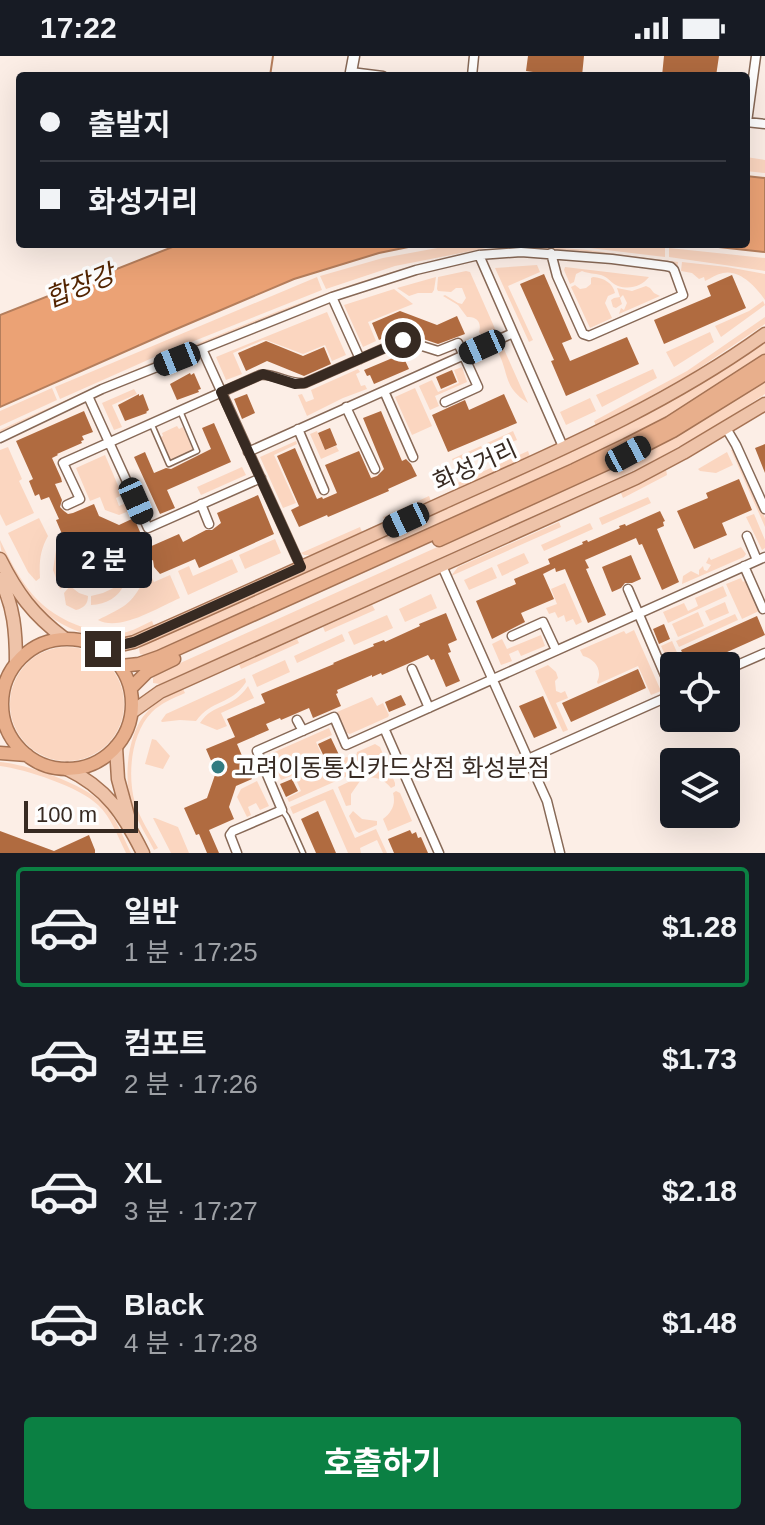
<!DOCTYPE html>
<html lang="ko">
<meta charset="utf-8">
<style>
body{margin:0;font-family:Arial,"Noto Sans KR",sans-serif;background:#242831;color:#f1f3f6;height:100vh;display:flex;flex-direction:column;font-size:30px;white-space:nowrap}
*{box-sizing:border-box;margin:0}
p{font-size:26px;color:#9ea1a6}
.icon{flex:none;width:44px;height:44px;fill:none;stroke:currentColor;stroke-width:2;stroke-linecap:round;stroke-linejoin:round}
.map{position:relative;height:797px;overflow:hidden}
.details{display:flex;flex-direction:column;background:#171b24;flex:1}
.details>*{flex:none}
.banner{position:absolute;left:16px;top:16px;width:734px;height:176px;border-radius:8px;box-shadow:0 8px 32px #0002;display:grid;align-content:center;height:176px;padding:0 24px;background:#171b24}
.buttons{position:absolute;left:660px;top:596px;display:grid;gap:16px}
.buttons a{display:grid;place-items:center;width:80px;height:80px;border-radius:8px;background:#171b24;box-shadow:0 8px 32px #0002;font-size:40px}
.scale{position:absolute;left:24px;bottom:20px;width:114px;box-sizing:border-box;padding-left:8px;border:4px solid #372a22;border-top:0;font-size:22px;line-height:28px;white-space:nowrap;color:#372a22;-webkit-text-stroke:6px #fefefe;paint-order:stroke}
.end{position:absolute;width:36px;height:36px;margin:-18px;border:10px solid #372a22;background:#fff;box-shadow:0 0 0 4px #fff}
.from{border-radius:50%}
.bubble{position:absolute;height:56px;border-radius:8px;background:#171b24;box-shadow:0 8px 32px #0002;font-size:26px;font-weight:700;line-height:56px;text-align:center}
.car{position:absolute;width:24px;height:48px;margin:-24px -12px;border-radius:10px;box-shadow:0 0 6px 2px #0007;background:linear-gradient(#222 24%,#8ab4d8 0 40%,#222 0 76%,#8ab4d8 0 86%,#222 0)}
.banner b{display:flex;align-items:center;gap:28px;height:76px;font-size:30px}
.banner b+b{border-top:2px solid #363941}
.banner i{width:20px;height:20px;background:#f1f3f6}
ul{padding:14px 0 0;list-style:none}
li{display:flex;align-items:center;gap:24px;height:120px;margin:0 16px 12px;padding:0 8px;border:4px solid transparent;border-radius:8px}
li div{flex:1}
li b{display:block;font-size:30px}
li em{font-style:normal;font-weight:700}
li.current{border-color:#0b8043}
li>.icon{width:72px;height:72px;stroke-width:1.5}
.cta{display:flex;gap:16px;margin-top:auto;padding:16px 24px}
.cta a{flex:1;height:92px;border-radius:8px;background:#0b8043;color:#fff;font-size:32px;font-weight:700;line-height:92px;text-align:center}
.status{display:flex;justify-content:space-between;align-items:center;height:56px;padding:0 40px;background:#171b24;direction:ltr}
.status svg{height:22px;fill:currentColor}
.map>svg:first-child{display:block}
.green{fill:#fbd6c0}
.water{fill:#eba275;stroke:#b57e5c;stroke-width:2}
.lines{fill:none;stroke-linecap:round;stroke-linejoin:round}
.stream{stroke:#b57e5c;stroke-width:2}
.building{fill:#b06b40}
.service-casing{stroke:#876957;stroke-width:7}
.minor-casing{stroke:#876957;stroke-width:11}
.tertiary-casing{stroke:#876957;stroke-width:13}
.primary-casing{stroke:#a67354;stroke-width:15}
.trunk-casing{stroke:#a67354;stroke-width:15}
.service{stroke:#fff;stroke-width:4}
.minor{stroke:#fff;stroke-width:8}
.tertiary{stroke:#fff;stroke-width:10}
.primary{stroke:#eec3a9;stroke-width:12}
.trunk{stroke:#e8af8c;stroke-width:12}
.route{stroke:#372a22;stroke-width:10}
.poi-dot{fill:#327b81;stroke:#fefefe;stroke-width:3}
.labels{text-anchor:middle;dominant-baseline:central;stroke-width:7;stroke-linejoin:round;paint-order:stroke}
.street-label{font-size:24px;fill:#372a22;stroke:#fefefe}
.poi-label{font-size:24px;fill:#372a22;stroke:#fefefe;text-anchor:start}
.water-label{font-size:26px;font-style:italic;fill:#532502;stroke:#fefefe}
</style>
<div class="status"><b>17:22</b><svg viewBox="0 0 49 12"><path d="M0 12V9h3v3zM5 12V6h3v6zM10 12V3h3v9zM15 12V0h3v12zM26 1h20v11H26zM47 4h2v5h-2z"/></svg></div>
<div class="map">
<svg width="765" height="797" viewBox="0 0 765 797">
<rect width="100%" height="100%" fill="#fceee6"/>
<path class="green" d="M746,101L765,104V117L746,115Z
M459,188H507L395,210L326,233L320,220L383,202Z
M556,188H630L665,192V201Z
M522,189L587,194L678,206L677,216L672,208L587,196L519,192L425,208L369,224L327,239L60,349L0,377V374C80,337 160,302 241,270C335,232 421,201 522,189Z
M669,192L765,202V215L669,201Z
M682,206L727,211L765,218V244C757,232 740,213 723,217C717,218 711,222 705,225L704,221L699,223L692,217L681,215Z
M537,209L540,216L508,230L533,284L529,286L495,212Z
M565,211L649,221C642,230 630,234 618,230C612,228 608,221 601,219C594,217 589,218 582,215L576,218L574,226L570,228L564,214Z
M466,215L470,216L496,275L483,281L479,276C482,267 477,260 467,261L458,249L443,240L445,239L458,247L462,248L466,242L462,232H456L451,236L438,235L437,233L438,221Z
M317,221L322,234L159,299L60,343L55,331Z
M436,221L434,234L432,237H418L409,240L397,232Z
M593,221C604,222 613,227 615,237L608,240L605,247L612,262L590,272L571,231L575,229L580,233L586,232L591,228V222Z
M646,230L650,232L654,237L660,240L619,258L621,252L624,254L627,247L623,239L620,242L622,248L616,252L613,251L611,244L614,242L620,241L617,232L632,235Z
M394,233L413,248L368,266L376,285L363,291L344,249Z
M763,245L765,249L721,281L715,270L749,255Z
M327,256L346,299L332,305L325,289L303,298L266,284H263L233,297L242,318L226,324L216,301Z
M765,261V268L689,319L596,370L594,365L687,315Z
M710,276L714,286L674,311L666,296Z
M765,285V299L671,360L600,396L147,600L140,598L139,593L142,589L595,385L664,349L703,327Z
M503,291L528,347C502,330 510,318 497,294Z
M462,311L467,326L435,340L439,350L430,354L419,330L432,324L438,336L459,327L454,314Z
M358,313L360,316L356,318L361,330L365,329L367,333L343,342L307,360L298,339L302,338L306,346L314,343L311,334Z
M653,313L657,322L602,351L596,339Z
M765,324V338L721,367L644,410L160,628L153,627V622L156,618L639,400L715,357Z
M52,332L57,344L0,370V355Z
M415,332L432,370L412,379L395,341Z
M134,333L137,338L112,349L122,371L114,374L102,347Z
M590,342L596,355L566,369L560,356Z
M177,370L179,373L183,371L194,396L171,406L160,381L163,380L162,377Z
M317,375L325,394L336,390L339,395L321,403L310,378Z
M513,375L517,384L491,395L487,387Z
M296,385L297,388L274,399L296,447L283,452L260,401Z
M481,390L485,398L456,411L452,403Z
M8,391L22,423L19,425L34,457L6,470L0,458V394Z
M734,393L765,462V471L731,394Z
M528,395L530,401L454,435L451,430Z
M727,396L733,409L716,417L700,415L698,413Z
M105,399L122,439L116,442L119,450L126,447L129,455L119,459L105,454L100,441L90,445L76,412Z
M242,411L246,419L201,439L197,431Z
M666,413L667,419L623,442L621,437Z
M429,440L431,445L385,466L383,461Z
M648,441L651,447L602,469L599,462Z
M754,458L765,484V492L762,494L746,461Z
M39,462L48,480C40,494 39,507 40,522L36,525L28,516L8,477Z
M559,466L561,471L451,520L458,511Z
M590,467L593,473L544,495L541,489Z
M360,471L362,476L311,499H304L301,497Z
M275,483L281,497L245,513L239,499Z
M0,484C21,527 37,556 85,572C97,576 110,579 123,577C133,575 143,569 152,565L154,570C138,576 124,584 106,582C65,578 27,549 9,513C4,503 0,495 0,484Z
M741,491L746,498L744,501L682,528L683,520L691,515L699,519V514L703,510L704,514L707,515L711,509L706,507L709,501L711,504Z
M56,494L63,508L67,527L60,533L53,514Z
M524,497L529,507L502,520L497,509Z
M232,503L238,516L188,539L178,515L189,510L193,520Z
M492,511L497,522L469,534L464,524Z
M170,519L180,542C159,551 120,576 98,564C121,552 132,550 144,523L151,520L154,526Z
M741,522L743,526L746,524L759,555L742,563L726,528Z
M124,527H125C118,542 107,548 91,549V540L103,537Z
M565,527L582,566L576,569L573,563L566,566L564,559L558,562L555,556L549,558L546,552L557,548L551,533Z
M70,530L79,537L88,540C88,548 84,552 76,554L66,549L64,537Z
M723,530L727,540L668,567L663,556L684,547L688,555L698,550L695,542Z
M431,538L437,552L405,566L399,553Z
M725,546L729,557L710,565L705,555Z
M372,549L375,554L325,576L323,571Z
M698,556L704,570L678,581L672,568Z
M735,558L738,564L679,591L676,585Z
M387,559L393,572L354,589L348,576Z
M634,574L661,635L651,639L638,610L598,628L597,626C603,614 595,603 583,600L580,594L624,575L626,578Z
M342,578L345,585L297,607L294,600Z
M541,579L545,590L521,600L518,594L509,598L512,605L501,609L492,588L502,583L507,593Z
M297,583L299,587L241,613L239,608Z
M672,585L683,610H674V619L661,590Z
M10 648a57 57 0 1 1 114 0a57 57 0 1 1-114 0Z
M285,604L290,616L257,631L252,619Z
M548,609L556,616L558,622L555,625L556,635L561,637L565,635L568,642L556,647L568,674L563,676L535,615Z
M245,622L246,626C230,650 212,643 196,665L180,664L162,666L161,665L166,658Z
M248,630L254,642L221,657L227,670L217,674L200,667C214,646 232,654 248,630Z
M183,633L185,637C174,642 161,647 152,656C131,677 127,719 135,747C140,762 150,778 158,792L154,794C147,780 137,765 132,750C123,723 127,677 147,656C157,645 170,639 183,633Z
M372,641L377,650L383,647L389,659L388,661L350,678L347,677L337,656Z
M329,672L332,679L316,686L327,711L340,705V703L347,701C352,703 356,712 354,717L289,746L287,742L301,735L294,719L281,724L270,698Z
M152,683L156,684L170,700L163,713L145,708Z
M375,688L380,691L395,727V730L391,732C384,723 376,720 365,722L356,701L357,696Z
M0,706C26,708 85,728 103,748C116,761 123,781 131,797H126C118,781 111,761 98,749C80,731 25,713 0,710Z
M357,722L360,725L351,738V749L346,750L338,731Z
M257,725L269,750L260,754L256,747L248,751L251,759L247,761L237,741L241,733Z
M333,733L355,782L376,773L387,797H383L377,784L360,792L361,797H348L325,744L293,758L290,751Z
M396,735L400,737L412,765L388,775L383,763C392,756 396,748 393,737Z
M353,755L362,763L377,765V769L359,777L356,775L349,760Z
M153,762H155L178,771L189,797H171Z"/>
<path class="water" d="M746,120L765,122V196L691,188H746Z
M180,188H423L379,197L294,223L167,277L0,351V259Z
M80 512a10 10 0 1 1 20 0a10 10 0 1 1-20 0Z"/>
<g class="lines">
<path class="stream" d="M270,20L273,0"/>
</g>
<path class="building" d="M528,0H584L582,20H561L526,15Z
M664,0H719L716,20H662Z
M544,218L572,283L562,287L570,305L627,281L639,308L566,340L551,305L554,304L520,228Z
M732,219L746,252L664,288L654,264L711,240L707,230Z
M400,255L437,269L457,260L465,278L438,288L400,275L379,284L372,267Z
M266,285L303,300L324,291L331,308L304,320L267,305L246,315L238,297Z
M402,298L409,313L374,328L370,319L367,320L364,314Z
M452,314L457,326L441,333L436,321Z
M190,317L191,319L194,317L201,333L198,334L199,336L177,344L170,328Z
M139,338V340L143,338L149,354L146,356L147,357L125,365L118,349Z
M247,338L255,357L242,363L234,343Z
M504,338L517,367L448,396L432,359L465,344L469,354Z
M84,355L93,376L82,380L84,384L81,385L82,387L57,398L58,399L52,402L61,422L62,426L55,428L62,444L60,451L64,455L68,458L73,457L94,448L99,460L119,469L134,462L147,492L179,478L183,486L206,474H212L221,467L217,457L258,439L274,478L199,512L195,503L160,518L154,511L153,504L126,516L116,493L91,482L68,492L56,464L59,463L49,441L41,444L39,438L35,440L29,425L33,423L16,385Z
M381,355L402,405L406,403L411,408L417,420L388,433L389,435L328,461L327,459L299,471L291,454L299,450L277,400L295,392L317,443L322,441L323,443L337,437L325,409L359,395L371,422L377,420L384,413L363,362Z
M214,367L231,406L167,434L175,452L160,458L134,401L145,396L154,417L166,412L171,413L211,393L202,372Z
M330,372L337,389L325,394L318,377Z
M765,388V417L755,392Z
M739,423L752,454L722,467L727,479L694,493L677,455L708,442L706,437Z
M660,455L665,465L663,466L664,470L657,473L679,526L662,534L642,488L639,489L636,482L585,504L589,512L586,513L606,559L588,567L565,513L556,516L555,512L543,518L554,543L521,557L525,566L492,583L476,545L516,528L514,523L550,508L548,503L583,488L582,486L587,484L588,486L620,472L619,470L625,468L626,470Z
M631,499L641,523L632,527H625L621,532L612,536L602,511Z
M446,557L457,584L448,588L451,596L448,597L460,625L446,631L434,603L431,604L428,599L382,619L381,617L372,621V619L337,634L338,637L336,638L341,650L313,662L309,652L281,664L280,662L266,668L269,674L237,688L252,723L236,730L229,751L234,763L209,774L219,797H207L199,778L196,779L184,752L207,742L216,716L206,693L235,681L227,663L265,647L261,638L334,608L333,607L374,590L373,588L384,584L385,586L420,570L419,568Z
M757,560L765,579L696,610H688L681,594Z
M664,568L670,583L659,588L653,573Z
M638,613L646,632L571,666L562,647Z
M401,639L406,649L389,656L385,646Z
M543,640L557,672L534,682L519,650Z
M331,682L340,701L327,707L318,688Z
M292,723L298,735L286,741L280,728Z
M318,755L336,797H316L301,763Z
M410,774L412,778L416,776L418,782L421,781L428,797H394L388,783Z
M0,775L54,795L89,779L95,794V797H0Z"/>
<g class="lines">
<g class="service-casing">
<path id="service" d="M152,369L169,408L197,395L181,357
M282,754L287,761L303,797"/>
</g>
<g class="minor-casing">
<path id="minor" d="M351,16L383,20
M472,20L474,0
M746,66L765,68
M747,66L756,0
M479,199L564,393
M332,241L360,303
M202,293L301,511
M384,335L413,401
M88,340L148,472L261,422
M346,351L375,413
M726,372L736,389L765,453
M298,373L324,434
M0,382L102,333L332,241L416,214L479,199L521,196L612,203L666,210L671,211L674,214L683,239L589,280L583,278L557,220L551,197
M248,396L513,277
M201,448L209,468
M67,449L80,443L63,407L260,319C275,317 289,329 305,327L403,284L438,295L458,287L478,331L445,346
M747,480L757,504
M442,510L528,703L674,638
M744,510L763,553
M628,533L673,638
M512,580L543,566L556,594
M412,613L429,652
M726,614L765,597
M297,664L303,675
M384,672L439,797
M528,703L547,745L560,797
M237,797L230,779L233,775L282,754L257,695L334,661L346,689L765,501"/>
</g>
<g class="tertiary-casing">
<path id="tertiary" d="M351,16L354,0"/>
</g>
<g class="primary-casing">
<path id="primary" d="M0,503C17,537 33,559 64,582
M0,523C14,550 16,576 16,607
M103,593L134,586C239,540 344,492 449,444C558,395 668,348 765,278
M132,656L160,636L636,422L683,397L765,348
M116,691L118,723L130,767
M67,713C107,732 124,759 143,797"/>
</g>
<g class="trunk-casing">
<path id="trunk" d="M439,484L628,398L673,375L765,318
M2 648a65 65 0 1 1 130 0a65 65 0 1 1-130 0Z
M121,610L139,608L159,601L574,414L626,389L669,367L765,305
M131,632L147,616L174,603
M0,697L27,699"/>
</g>
<use href="#service" class="service"/>
<use href="#minor" class="minor"/>
<use href="#tertiary" class="tertiary"/>
<use href="#primary" class="primary"/>
<use href="#trunk" class="trunk"/>
</g>
<g class="lines">
<path class="route" d="M103,593L134,586L301,511L221,336L263,318L295,328L305,327L403,284"/>
</g>
<circle class="poi-dot" cx="218" cy="711" r="8"/>
<g class="labels">
<g class="street-label">
<text transform="translate(475 409) rotate(-24)">화성거리</text>
</g>
<g class="poi-label">
<text x="234" y="711">고려이동통신카드상점 화성분점</text>
</g>
<g class="water-label">
<text transform="translate(80 230) rotate(-22)">합장강</text>
</g>
</g>
</svg>
<div class="buttons">
<a><svg class="icon" aria-label="locate" viewBox="0 0 24 24"><circle cx="12" cy="12" r="6"/><path d="M12 2v4M12 18v4M2 12h4M18 12h4"/></svg></a>
<a><svg class="icon" aria-label="layers" viewBox="0 0 24 24"><path d="M12 4l9 5-9 5-9-5zM3 14l9 5 9-5"/></svg></a>
</div>
<div class="scale">100 m</div>
<i class="end from" style="left:403px;top:284px"></i>
<i class="end" style="left:103px;top:593px"></i>
<div class="bubble" style="left:56px;top:476px;width:96px">2 분</div>
<i class="car" style="left:482px;top:291px;rotate:246deg"></i>
<i class="car" style="left:177px;top:303px;rotate:248deg"></i>
<i class="car" style="left:628px;top:398px;rotate:62deg"></i>
<i class="car" style="left:136px;top:445px;rotate:156deg"></i>
<i class="car" style="left:406px;top:464px;rotate:245deg"></i>
<div class="banner">
<b><i class="from"></i>출발지</b>
<b><i></i>화성거리</b>
</div>
</div>
<section class="details">
<ul>
<li class="current"><svg class="icon" aria-label="car" viewBox="0 0 24 24"><path d="M5 17H2v-5l4-1 3-4h7l3 4 3 1v5h-3M9 17h6M6 11h13"/><circle cx="7" cy="17" r="2"/><circle cx="17" cy="17" r="2"/></svg><div><b>일반</b><p>1 분 · 17:25</p></div><em>$1.28</em></li>
<li><svg class="icon" aria-label="car" viewBox="0 0 24 24"><path d="M5 17H2v-5l4-1 3-4h7l3 4 3 1v5h-3M9 17h6M6 11h13"/><circle cx="7" cy="17" r="2"/><circle cx="17" cy="17" r="2"/></svg><div><b>컴포트</b><p>2 분 · 17:26</p></div><em>$1.73</em></li>
<li><svg class="icon" aria-label="car" viewBox="0 0 24 24"><path d="M5 17H2v-5l4-1 3-4h7l3 4 3 1v5h-3M9 17h6M6 11h13"/><circle cx="7" cy="17" r="2"/><circle cx="17" cy="17" r="2"/></svg><div><b>XL</b><p>3 분 · 17:27</p></div><em>$2.18</em></li>
<li><svg class="icon" aria-label="car" viewBox="0 0 24 24"><path d="M5 17H2v-5l4-1 3-4h7l3 4 3 1v5h-3M9 17h6M6 11h13"/><circle cx="7" cy="17" r="2"/><circle cx="17" cy="17" r="2"/></svg><div><b>Black</b><p>4 분 · 17:28</p></div><em>$1.48</em></li>
</ul>
<div class="cta"><a>호출하기</a></div>
</section>
